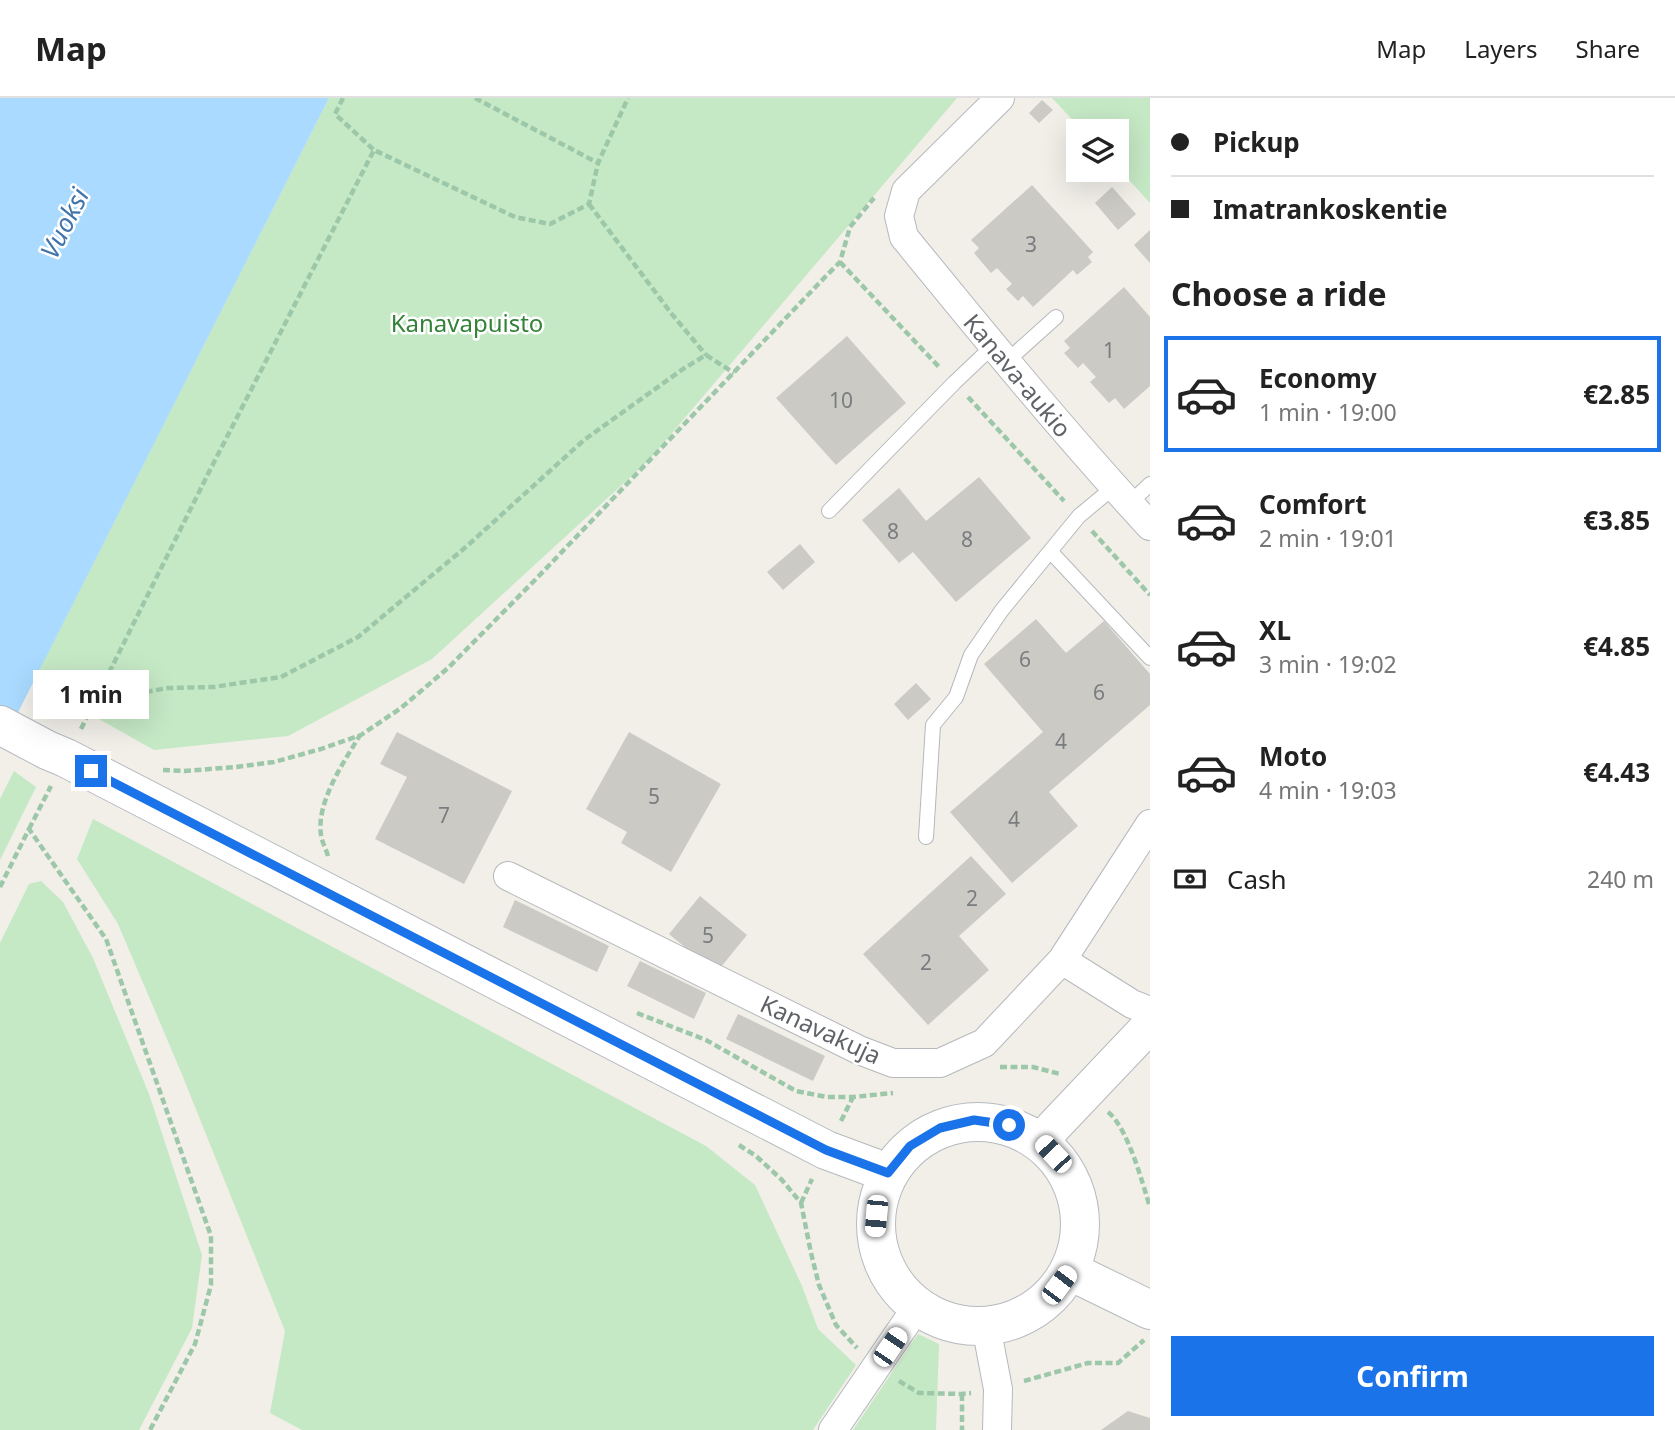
<!DOCTYPE html>
<meta charset="utf-8">
<style>
body{margin:0;font-family:"Noto Sans",sans-serif;background:#f6f6f6;color:#222;height:100vh;display:flex;flex-direction:column;font-size:26px;white-space:nowrap}
*{box-sizing:border-box;margin:0}
p{font-size:23px;color:#767676}
.icon{flex:none;width:38px;height:38px;fill:none;stroke:currentColor;stroke-width:2;stroke-linecap:round;stroke-linejoin:round}
.map{position:relative;flex:1;overflow:hidden}
.drawer{display:flex;flex-direction:column;background:#fff;width:525px}
.drawer>*{flex:none}
.banner{display:grid;align-content:center;height:154px;padding:0 21px;background:#fff}
.fabs{position:absolute;left:1066px;top:21px;display:grid;gap:14px}
.fabs a{display:grid;place-items:center;width:63px;height:63px;border-radius:0px;background:#fff;box-shadow:0 7px 28px #0002;font-size:35px}
.end{position:absolute;width:32px;height:32px;margin:-16px;border:9px solid #1a73e8;background:#fff;box-shadow:0 0 0 4px #fff}
.from{border-radius:50%}
.bubble{position:absolute;height:49px;border-radius:0px;background:#fff;box-shadow:0 7px 28px #0002;font-size:23px;font-weight:700;line-height:49px;text-align:center}
.car{position:absolute;width:21px;height:42px;margin:-21px -10px;border-radius:9px;box-shadow:0 0 5px 2px #0007;background:linear-gradient(#fff 24%,#345 0 40%,#fff 0 76%,#345 0 86%,#fff 0)}
.banner b{display:flex;align-items:center;gap:24px;height:66px;font-size:26px}
.banner b+b{border-top:2px solid #e0e0e0}
.banner i{width:18px;height:18px;background:#222}
ul{padding:0;list-style:none}
li{display:flex;align-items:center;gap:21px;height:116px;margin:0 14px 10px;padding:0 7px;border:4px solid transparent;border-radius:0px}
li div{flex:1}
li b{display:block;font-size:26px}
li em{font-style:normal;font-weight:700}
li.current{border-color:#1a73e8}
li>.icon{width:63px;height:63px;stroke-width:1.5}
h2{padding:0 21px;font-size:32px;line-height:84px}
.pay{display:flex;align-items:center;gap:18px;height:77px;padding:0 21px;font-size:26px}
.pay p{margin-inline-start:auto}
.cta{display:flex;gap:14px;margin-top:auto;padding:14px 21px}
.cta a{flex:1;height:80px;border-radius:0px;background:#1a73e8;color:#fff;font-size:28px;font-weight:700;line-height:80px;text-align:center}
header{display:flex;align-items:center;gap:42px;box-sizing:border-box;height:98px;padding:0 35px;background:#fff;border-bottom:2px solid #e0e0e0}
header strong{font-size:33px}
nav{display:flex;gap:38px;margin-inline-start:auto;font-size:24px}
main{display:flex;flex:1;min-height:0}
.map>svg:first-child{display:block}
.green{fill:#c5e8c5}
.water{fill:#aadaff}
.building{fill:#cccac5}
.lines{fill:none;stroke-linecap:round;stroke-linejoin:round}
.service-casing{stroke:#b5b8bc;stroke-width:16}
.minor-casing{stroke:#b5b8bc;stroke-width:30}
.tertiary-casing{stroke:#b5b8bc;stroke-width:37}
.secondary-casing{stroke:#b6babf;stroke-width:40}
.path{stroke:#9cc7a9;stroke-width:4.5;stroke-dasharray:7 3.5;stroke-linecap:butt}
.service{stroke:#fff;stroke-width:14}
.minor{stroke:#fff;stroke-width:28}
.tertiary{stroke:#fff;stroke-width:35}
.secondary{stroke:#fff;stroke-width:38}
.route{stroke:#1a73e8;stroke-width:9}
.labels{text-anchor:middle;dominant-baseline:central;stroke-width:5;stroke-linejoin:round;paint-order:stroke}
.number-label{font-size:21px;fill:#7a7d7f}
.park-label{font-size:24px;fill:#348238;stroke:#fff}
.street-label{font-size:24px;fill:#5f6368;stroke:#fff}
.water-label{font-size:26px;font-style:italic;fill:#4174aa;stroke:#fff}
</style>
<header>
<strong>Map</strong>
<nav><a>Map</a><a>Layers</a><a>Share</a></nav>
</header>
<main>
<div class="map">
<svg width="1150" height="1332" viewBox="0 0 1150 1332">
<rect width="100%" height="100%" fill="#f1efe8"/>
<path class="green" d="M329,0H957L649,362L432,561L288,638L154,652L33,584Z
M1052,0H1150V105L1117,69L1116,33H1083Z
M14,673L36,689L0,762V701Z
M93,721L706,1048L755,1087L802,1188L818,1231L856,1267L813,1332H302L270,1315L285,1233L181,974L118,826L77,761Z
M41,783L63,804L93,860L149,996L202,1157L192,1230L139,1332H0V845L29,786Z
M918,1236L939,1246L936,1332H853Z"/>
<path class="water" d="M0,0H329L0,650Z"/>
<path class="building" d="M1042,2L1053,12L1039,25L1029,15Z
M1032,87L1093,154L1088,159L1092,164L1077,177L1073,172L1033,209L1023,198L1018,203L1006,191L1012,186L997,170L991,175L974,155L979,150L971,142Z
M1112,89L1136,116L1118,132L1095,105Z
M1150,132V165L1134,147Z
M1124,189L1150,219V288L1124,311L1115,300L1109,305L1090,284L1096,279L1083,265L1078,270L1064,255L1070,250L1064,243Z
M847,238L906,305L836,367L776,300Z
M979,379L1031,440L956,504L913,454L899,465L862,422L899,390L926,423Z
M800,446L815,464L783,492L767,474Z
M1036,521L1066,555L1104,523L1150,576V607L1049,694L1078,728L1012,785L950,714L1043,634L984,566Z
M916,585L931,601L908,622L894,606Z
M397,634L512,693L464,786L375,741L407,679L380,666Z
M629,634L721,686L671,774L621,745L627,734L586,711Z
M971,758L1006,796L959,838L989,872L928,927L863,856Z
M700,798L747,837L716,875L669,836Z
M515,802L609,848L597,874L503,829Z
M640,863L706,895L694,921L627,888Z
M738,916L825,958L813,983L726,941Z
M1128,1313L1150,1320V1332H1101Z"/>
<g class="lines">
<g class="service-casing">
<path id="service" d="M1007,263L1056,219
M1129,406L1150,386
M829,413L954,285L993,248
M1050,453L1150,560
M926,739L933,627L956,599L971,557L1002,512L1079,418L1114,389"/>
</g>
<g class="minor-casing">
<path id="minor" d="M1000,0L906,93L899,118L904,139C984,237 1064,335 1150,428
M508,778L859,952L893,965H940L984,945L1062,862L1132,906L1150,913
M1062,862L1150,726
M986,1228L998,1291L997,1332
M833,1332L917,1209"/>
</g>
<g class="tertiary-casing">
<path id="tertiary" d="M1040,1043L1150,927"/>
</g>
<g class="secondary-casing">
<path id="secondary" d="M0,627L47,652L66,660L826,1052L888,1075
M876 1126a102 102 0 1 1 204 0a102 102 0 1 1-204 0Z
M1070,1173L1150,1212"/>
</g>
<path class="path" d="M343,0L335,16L374,52
M475,0L598,65
M589,106L671,215L706,257
M840,164L940,270
M968,299L1064,403
M1092,433L1150,497
M94,603L168,590L213,589L281,579L358,539L467,448L584,342L683,271L706,257L734,275
M81,631L209,374L374,52L515,119L550,126L589,106L598,65L628,0
M163,672L184,673L236,669L274,664L321,651L361,637L401,610L448,570L535,482L827,177L840,164L850,129L874,100
M29,731L51,688
M328,758C326,751 322,744 321,737C316,704 344,664 360,637
M0,789L29,731L106,841L211,1138V1187L195,1246L150,1332
M637,915L706,942L796,993L827,999H853L893,995
M1000,969H1033L1060,976
M1108,1014C1128,1030 1142,1084 1150,1109
M841,1023L853,999
M739,1047L756,1058L782,1082L801,1105L811,1155L819,1187L836,1227L857,1250
M801,1105L812,1081
M899,1283L919,1295L962,1296L971,1295
M1024,1283L1088,1265H1118L1144,1242
M962,1296V1332"/>
<use href="#service" class="service"/>
<use href="#minor" class="minor"/>
<use href="#tertiary" class="tertiary"/>
<use href="#secondary" class="secondary"/>
</g>
<g class="lines">
<path class="route" d="M91,673L826,1052L888,1075L910,1048L940,1030L974,1022L1009,1027"/>
</g>
<g class="labels">
<g class="number-label">
<text x="1031" y="146">3</text>
<text x="1109" y="252">1</text>
<text x="841" y="302">10</text>
<text x="893" y="433">8</text>
<text x="967" y="441">8</text>
<text x="1025" y="561">6</text>
<text x="1099" y="594">6</text>
<text x="1061" y="643">4</text>
<text x="654" y="698">5</text>
<text x="444" y="717">7</text>
<text x="1014" y="721">4</text>
<text x="972" y="800">2</text>
<text x="708" y="837">5</text>
<text x="926" y="864">2</text>
</g>
<g class="park-label">
<text x="467" y="224">Kanavapuisto</text>
</g>
<g class="street-label">
<text transform="translate(1018 277) rotate(50)">Kanava-aukio</text>
<text transform="translate(821 931) rotate(25)">Kanavakuja</text>
</g>
<g class="water-label">
<text transform="translate(64 125) rotate(-63)">Vuoksi</text>
</g>
</g>
</svg>
<div class="fabs">
<a><svg class="icon" aria-label="layers" viewBox="0 0 24 24"><path d="M12 4l9 5-9 5-9-5zM3 14l9 5 9-5"/></svg></a>
</div>
<i class="end from" style="left:1009px;top:1027px"></i>
<i class="end" style="left:91px;top:673px"></i>
<div class="bubble" style="left:33px;top:572px;width:116px">1 min</div>
<i class="car" style="left:1053px;top:1056px;rotate:317deg"></i>
<i class="car" style="left:876px;top:1118px;rotate:185deg"></i>
<i class="car" style="left:1059px;top:1187px;rotate:37deg"></i>
<i class="car" style="left:890px;top:1249px;rotate:34deg"></i>
</div>
<section class="drawer">
<div class="banner">
<b><i class="from"></i>Pickup</b>
<b><i></i>Imatrankoskentie</b>
</div>
<h2>Choose a ride</h2>
<ul>
<li class="current"><svg class="icon" aria-label="car" viewBox="0 0 24 24"><path d="M5 17H2v-5l4-1 3-4h7l3 4 3 1v5h-3M9 17h6M6 11h13"/><circle cx="7" cy="17" r="2"/><circle cx="17" cy="17" r="2"/></svg><div><b>Economy</b><p>1 min · 19:00</p></div><em>€2.85</em></li>
<li><svg class="icon" aria-label="car" viewBox="0 0 24 24"><path d="M5 17H2v-5l4-1 3-4h7l3 4 3 1v5h-3M9 17h6M6 11h13"/><circle cx="7" cy="17" r="2"/><circle cx="17" cy="17" r="2"/></svg><div><b>Comfort</b><p>2 min · 19:01</p></div><em>€3.85</em></li>
<li><svg class="icon" aria-label="car" viewBox="0 0 24 24"><path d="M5 17H2v-5l4-1 3-4h7l3 4 3 1v5h-3M9 17h6M6 11h13"/><circle cx="7" cy="17" r="2"/><circle cx="17" cy="17" r="2"/></svg><div><b>XL</b><p>3 min · 19:02</p></div><em>€4.85</em></li>
<li><svg class="icon" aria-label="car" viewBox="0 0 24 24"><path d="M5 17H2v-5l4-1 3-4h7l3 4 3 1v5h-3M9 17h6M6 11h13"/><circle cx="7" cy="17" r="2"/><circle cx="17" cy="17" r="2"/></svg><div><b>Moto</b><p>4 min · 19:03</p></div><em>€4.43</em></li>
</ul>
<div class="pay"><svg class="icon" aria-label="cash" viewBox="0 0 24 24"><path d="M3 7h18v10H3z"/><circle cx="12" cy="12" r="2"/></svg>Cash<p>240 m</p></div>
<div class="cta"><a>Confirm</a></div>
</section>
</main>
